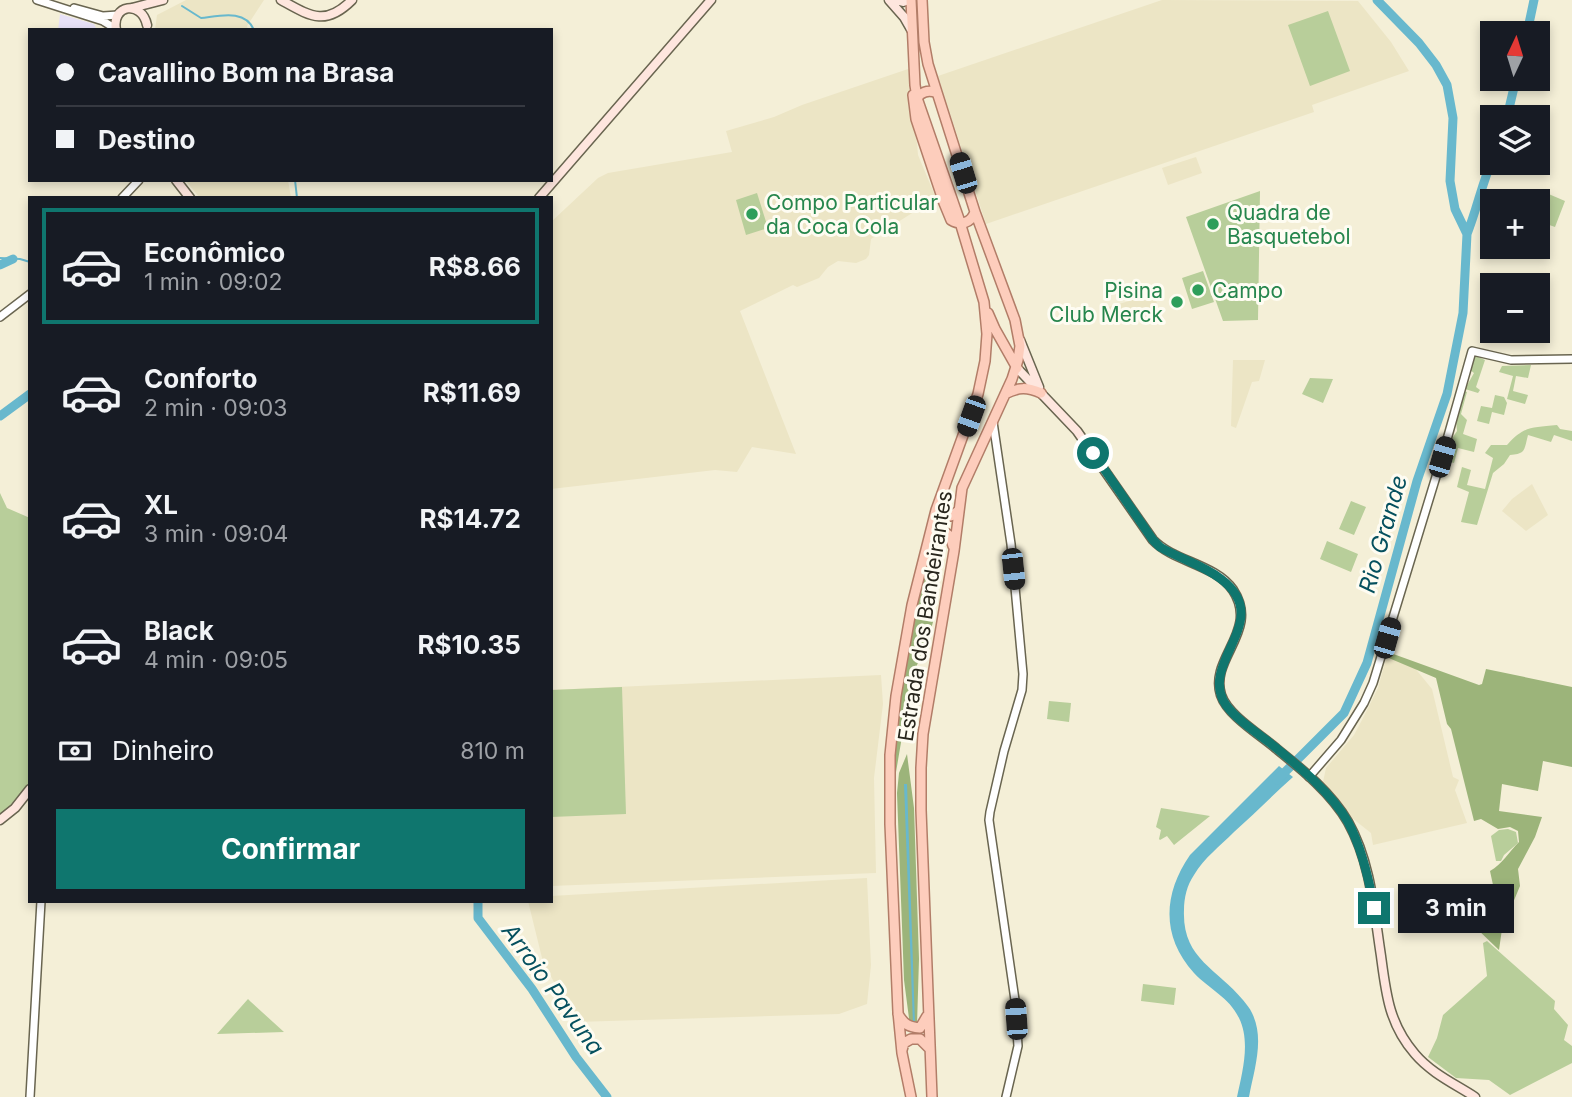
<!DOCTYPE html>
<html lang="pt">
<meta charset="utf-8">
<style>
body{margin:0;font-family:Inter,sans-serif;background:#242831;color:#f1f3f6;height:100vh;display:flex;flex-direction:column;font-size:26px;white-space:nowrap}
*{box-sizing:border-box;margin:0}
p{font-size:23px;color:#9ea1a6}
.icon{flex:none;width:38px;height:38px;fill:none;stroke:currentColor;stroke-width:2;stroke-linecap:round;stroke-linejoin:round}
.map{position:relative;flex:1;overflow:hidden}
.sheet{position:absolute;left:28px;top:196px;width:525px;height:707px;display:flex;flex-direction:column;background:#171b24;border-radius:0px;box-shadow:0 4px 10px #0003}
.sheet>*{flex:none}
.top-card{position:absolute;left:28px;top:28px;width:525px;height:154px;border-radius:0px;box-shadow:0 4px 10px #0003;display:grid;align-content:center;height:154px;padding:0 28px;background:#171b24}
.needle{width:46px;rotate:4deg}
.tools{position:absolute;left:1480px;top:21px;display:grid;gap:14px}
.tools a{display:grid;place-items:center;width:70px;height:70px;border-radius:0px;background:#171b24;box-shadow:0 4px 10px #0003;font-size:35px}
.end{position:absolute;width:32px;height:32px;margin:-16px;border:9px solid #0f766e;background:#fff;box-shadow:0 0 0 4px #fff}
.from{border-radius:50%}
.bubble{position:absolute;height:49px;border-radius:0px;background:#171b24;box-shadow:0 4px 10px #0003;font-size:23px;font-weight:700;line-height:49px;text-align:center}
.car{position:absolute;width:21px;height:42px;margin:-21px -10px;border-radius:9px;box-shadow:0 0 5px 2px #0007;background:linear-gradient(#222 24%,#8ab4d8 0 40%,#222 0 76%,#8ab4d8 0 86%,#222 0)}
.top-card b{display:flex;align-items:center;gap:24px;height:66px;font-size:26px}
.top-card b+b{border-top:2px solid #363941}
.top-card i{width:18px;height:18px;background:#f1f3f6}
ul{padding:12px 0 0;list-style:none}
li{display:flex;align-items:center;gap:21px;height:116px;margin:0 14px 10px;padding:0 14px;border:4px solid transparent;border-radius:0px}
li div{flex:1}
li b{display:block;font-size:26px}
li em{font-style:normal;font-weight:700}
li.current{border-color:#0f766e}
li>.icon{width:63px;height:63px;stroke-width:1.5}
.pay{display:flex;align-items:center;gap:18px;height:77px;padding:0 28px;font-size:26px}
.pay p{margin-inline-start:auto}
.button{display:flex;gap:14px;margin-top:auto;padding:14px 28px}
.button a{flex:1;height:80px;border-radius:0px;background:#0f766e;color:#fff;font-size:28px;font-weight:700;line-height:80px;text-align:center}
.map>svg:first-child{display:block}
.commercial{fill:#e7e1f7}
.built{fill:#ece5c5}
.green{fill:#b8ce9a}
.forest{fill:#9cb47a}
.water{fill:#68b8cd}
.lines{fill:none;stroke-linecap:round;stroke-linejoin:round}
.stream{stroke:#68b8cd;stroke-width:2}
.river{stroke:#68b8cd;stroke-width:9}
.tertiary-casing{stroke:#696550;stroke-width:10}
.secondary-casing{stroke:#696550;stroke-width:11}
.primary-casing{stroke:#b27d68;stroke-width:12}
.tertiary{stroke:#fff;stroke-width:7}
.secondary{stroke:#fee6de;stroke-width:8}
.primary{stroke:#fdcdbc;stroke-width:9}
.route{stroke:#0f766e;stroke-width:9}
.leisure-dot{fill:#2e9e5b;stroke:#fefcf2;stroke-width:2.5}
.labels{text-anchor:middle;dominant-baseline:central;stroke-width:6;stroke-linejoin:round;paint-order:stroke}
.leisure-label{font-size:21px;fill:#27864d;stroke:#fefcf2;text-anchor:start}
.street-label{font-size:21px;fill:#28261d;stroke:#fefcf2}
.water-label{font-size:23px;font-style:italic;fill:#05505e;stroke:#fefcf2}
</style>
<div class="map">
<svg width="1572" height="1097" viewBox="0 0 1572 1097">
<rect width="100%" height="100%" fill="#f4efd7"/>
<path class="commercial" d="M60,14L94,24L97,30H58Z"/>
<path class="built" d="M186,0H264L247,26L248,30H155L157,15Z
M1162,0L1358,1L1391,42L1409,71L1312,105L1314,112L986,224L938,76Z
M911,68L908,105L917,143L918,155L936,198L871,239L869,255L866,259L856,263L838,261L828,267L819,278L797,287L793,285L740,311L796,454L752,447L737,472L715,470L551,489V222L598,178L608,173L732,152L726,131L774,117L802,105Z
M1196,157L1202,173L1168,185L1162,168Z
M185,180H288L291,198H200Z
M1154,294L1161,316L1156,319L1116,318L1110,313L1108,307Z
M1233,360H1265L1259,381L1252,382L1236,428L1231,426Z
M1532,484L1548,515L1526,531L1502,511L1512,499Z
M1387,655L1414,667L1432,689L1453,777L1459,780L1455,790L1467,823L1373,845L1371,833L1352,818L1323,782L1326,768L1354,735L1363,718L1378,688Z
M881,675L883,704L874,778L876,873L551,886V690Z
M867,878L871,965L867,1004L839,1014L576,1022L543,962L528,901H551V896Z"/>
<path class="green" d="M1328,11L1350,71L1310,86L1288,25Z
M1260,191L1258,320L1223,321L1186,217Z
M1544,192L1565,201L1555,227L1538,221V208Z
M757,193L768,228L746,235L736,200Z
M1203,271L1214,302L1192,309L1182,278Z
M1474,355L1485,360L1476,387L1480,390L1478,393L1465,389L1474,373L1470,370Z
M1531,365L1528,378L1516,376L1513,391L1528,395L1525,404L1507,399L1513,376L1499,372L1502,366Z
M1310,378L1333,379L1323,403L1302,394Z
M1464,391L1467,392L1461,414L1467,420L1463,434L1477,439L1474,452L1458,448L1454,463L1444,460L1449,443L1457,431L1456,420Z
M1495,395L1504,397L1507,403L1504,415L1492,412L1489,424L1477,421L1481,406L1492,408Z
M1557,425L1560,429L1572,431V441L1554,435L1551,442L1528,435C1524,450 1526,454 1510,455L1504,464L1493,473L1477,525L1461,522L1469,492L1457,487L1462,467L1471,470L1467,485L1485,489L1493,458L1485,453L1491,445H1507C1525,425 1532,428 1557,425Z
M0,493L7,508L30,518V782L0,817Z
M1351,501L1366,507L1354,535L1339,529Z
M1327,541L1358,554L1351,572L1320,559Z
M622,687L626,814L551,817V690Z
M1049,701L1071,703L1069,722L1047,719Z
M1161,808L1210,816L1174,845L1167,836L1160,840L1159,839L1161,830L1156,827Z
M1508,829L1516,832L1518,843L1504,855L1501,861H1496L1491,836L1499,830Z
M1487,941L1555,1001L1554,1009L1568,1025L1564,1040L1572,1046V1063L1510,1095L1489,1080L1456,1078L1428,1057L1437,1038L1443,1015L1487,976L1483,943Z
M1143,984L1176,988L1174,1005L1141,1001Z
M248,999L251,1002L284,1032L217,1034Z"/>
<path class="forest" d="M944,534L933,622L928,639L917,665L909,695L894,784C889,754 898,708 903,677C912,631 920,585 930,540Z
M1385,651L1479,685L1482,684L1486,669L1572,687V767L1543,761L1538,791L1502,784L1499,811L1542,817L1535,837L1518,869L1520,886L1502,929L1499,950L1475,927L1476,889L1493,885L1490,871C1502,864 1509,852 1519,842L1518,831L1510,827L1498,829L1481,819L1474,821L1451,729L1447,724L1436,678L1384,656Z
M907,754L914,808L919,959L917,1025L910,1026L904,980L897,793L899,773Z"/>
<path class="water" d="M1279,766L1293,777C1273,795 1254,814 1234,832C1220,846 1204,858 1194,875C1187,885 1184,898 1184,910C1182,959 1217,968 1243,1000C1246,1004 1250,1008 1252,1013C1265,1039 1254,1070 1249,1097H1237C1242,1073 1251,1042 1239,1018C1229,997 1209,989 1194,973C1161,937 1163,894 1190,855Z
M904,784H907L915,1024H913Z"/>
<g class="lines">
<path class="stream" d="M182,6L201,18C220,16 245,9 254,30
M295,180L297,198
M0,258L20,259L30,262"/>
<path class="river" d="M1527,33L1534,0
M1507,117L1516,79
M1467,234C1477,209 1482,183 1493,158
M0,265L13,259
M0,416L30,394
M1277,780L1344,713L1367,663L1417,481L1447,394L1463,313L1467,234L1455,209L1450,181L1453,118L1447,85L1436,65L1419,43L1377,0
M478,901V918L532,989L576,1057L607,1097"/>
<g class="tertiary-casing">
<path id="tertiary" d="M37,0L103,21L116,29
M74,8L103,16L118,15
M122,198L139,180
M0,317L30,294
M993,422L1011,544L1023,674L1022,690L1004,751L990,812L989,820L1015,1000L1018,1046L1006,1097
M1309,777L1341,740L1364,703L1373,683L1442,457L1472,351L1511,360L1572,359
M30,1097L41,901"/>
</g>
<g class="secondary-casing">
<path id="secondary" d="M281,0C310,16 325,27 352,0
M889,0L904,17L912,31
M896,0L903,2L908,0
M132,8L163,0
M116,30C111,4 142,0 147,25
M176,180L190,198
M539,198L711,0
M1020,340L1039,387
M1017,368L1077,431L1153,540C1174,562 1215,564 1233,590C1260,631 1209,658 1221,695C1228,716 1261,735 1278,750C1303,770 1332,794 1348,822C1371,863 1374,911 1381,956C1386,994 1389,1024 1415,1054C1431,1073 1455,1084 1475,1097
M0,820L15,808L30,789"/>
</g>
<g class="primary-casing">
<path id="primary" d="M911,0L915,85L917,98L959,219L984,302L987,334L985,361L978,394L936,510L912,605L896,696L890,755V824L898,1012L902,1053L911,1097
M922,0L924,42L928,64L975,212L1015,320L1020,346L1018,360L1012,379L962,488L961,496L954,551L923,734L921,768V810L932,1097
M913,95L916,119L944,203L951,220C961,226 971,223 975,212
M915,101C920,92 928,89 937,93
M988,313L995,329L1017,368
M1005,394C1019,387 1027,387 1041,393
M941,499L943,514C950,518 953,516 959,510
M930,541L936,534L946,533L950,536L953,546
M898,1014C904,1024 908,1027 920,1028L927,1016
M902,1050L904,1043L911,1039H920L929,1048"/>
</g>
<use href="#tertiary" class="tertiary"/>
<use href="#secondary" class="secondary"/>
<use href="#primary" class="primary"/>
</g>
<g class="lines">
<path class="route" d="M1093,453L1153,540L1160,547C1180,559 1203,565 1221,579C1274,619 1203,659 1223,700C1231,716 1256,732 1270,743C1297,765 1330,791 1348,822C1362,848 1369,879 1374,908"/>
</g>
<g class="leisure-dot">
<circle cx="752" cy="214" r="7"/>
<circle cx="1213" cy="224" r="7"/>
<circle cx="1198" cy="290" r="7"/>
<circle cx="1177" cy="302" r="7"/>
</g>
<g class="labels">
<g class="leisure-label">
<text x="766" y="202">Compo Particular<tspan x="766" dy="24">da Coca Cola</tspan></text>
<text x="1227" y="212">Quadra de<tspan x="1227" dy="24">Basquetebol</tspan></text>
<text x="1163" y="290" text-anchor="end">Pisina<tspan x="1163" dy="24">Club Merck</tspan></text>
<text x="1212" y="290">Campo</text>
</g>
<g class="street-label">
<text transform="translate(925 616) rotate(-81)">Estrada dos Bandeirantes</text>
</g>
<g class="water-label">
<text transform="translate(1383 534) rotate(-74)">Rio Grande</text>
<text transform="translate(553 989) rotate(54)">Arroio Pavuna</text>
</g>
</g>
</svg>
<div class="tools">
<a><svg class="needle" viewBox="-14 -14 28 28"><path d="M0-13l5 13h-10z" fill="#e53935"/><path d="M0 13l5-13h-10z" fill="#9ea1a6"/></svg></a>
<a><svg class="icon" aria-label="layers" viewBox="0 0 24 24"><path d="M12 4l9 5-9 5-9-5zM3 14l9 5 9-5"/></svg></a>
<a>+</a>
<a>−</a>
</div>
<i class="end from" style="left:1093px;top:453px"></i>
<i class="end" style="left:1374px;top:908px"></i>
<div class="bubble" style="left:1398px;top:884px;width:116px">3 min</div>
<i class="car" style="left:963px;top:173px;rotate:343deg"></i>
<i class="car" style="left:971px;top:416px;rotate:200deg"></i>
<i class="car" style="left:1442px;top:457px;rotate:16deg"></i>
<i class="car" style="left:1013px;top:569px;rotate:174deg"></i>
<i class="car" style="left:1387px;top:638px;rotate:16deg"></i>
<i class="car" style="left:1016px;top:1019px;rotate:356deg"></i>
<div class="top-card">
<b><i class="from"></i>Cavallino Bom na Brasa</b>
<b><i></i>Destino</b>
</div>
<section class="sheet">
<ul>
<li class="current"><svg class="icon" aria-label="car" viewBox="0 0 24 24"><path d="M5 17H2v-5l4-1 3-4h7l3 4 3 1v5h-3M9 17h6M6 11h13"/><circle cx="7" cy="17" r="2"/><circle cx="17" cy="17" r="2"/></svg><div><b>Econômico</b><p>1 min · 09:02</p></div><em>R$8.66</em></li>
<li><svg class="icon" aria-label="car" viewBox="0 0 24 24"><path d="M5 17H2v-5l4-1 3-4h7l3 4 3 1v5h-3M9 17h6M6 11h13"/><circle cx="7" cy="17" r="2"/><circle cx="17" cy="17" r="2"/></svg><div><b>Conforto</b><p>2 min · 09:03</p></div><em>R$11.69</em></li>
<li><svg class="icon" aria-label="car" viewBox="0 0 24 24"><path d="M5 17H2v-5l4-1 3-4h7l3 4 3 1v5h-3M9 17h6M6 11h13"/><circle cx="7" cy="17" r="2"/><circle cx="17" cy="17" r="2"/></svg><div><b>XL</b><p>3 min · 09:04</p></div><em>R$14.72</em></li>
<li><svg class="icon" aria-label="car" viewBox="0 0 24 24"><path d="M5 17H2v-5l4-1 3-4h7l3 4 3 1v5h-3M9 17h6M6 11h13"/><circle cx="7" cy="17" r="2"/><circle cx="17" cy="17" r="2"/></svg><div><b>Black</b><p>4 min · 09:05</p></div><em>R$10.35</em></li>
</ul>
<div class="pay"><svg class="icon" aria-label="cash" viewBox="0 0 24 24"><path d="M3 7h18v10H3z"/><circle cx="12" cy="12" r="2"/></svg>Dinheiro<p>810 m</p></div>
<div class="button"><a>Confirmar</a></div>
</section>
</div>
